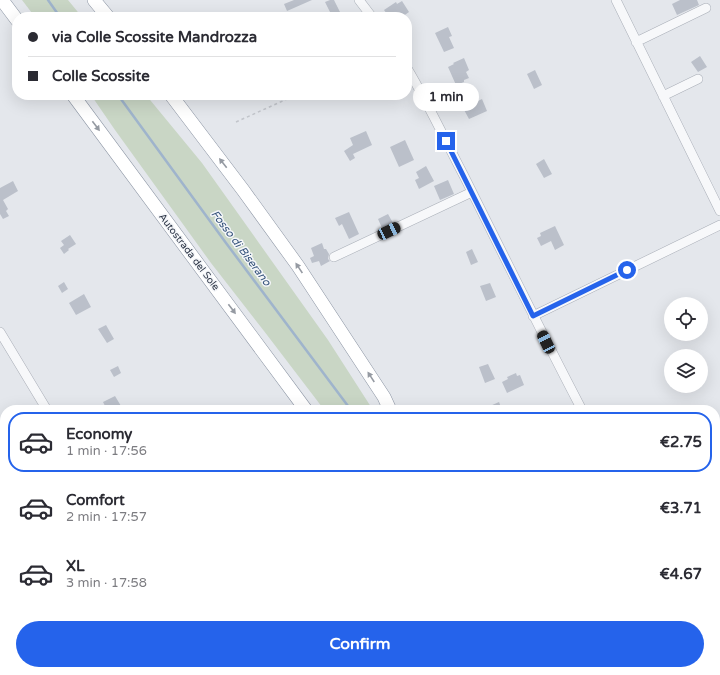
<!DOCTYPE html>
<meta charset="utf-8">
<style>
body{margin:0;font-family:"Varela Round",sans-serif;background:#f2f2f3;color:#2b2b33;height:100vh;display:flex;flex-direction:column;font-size:15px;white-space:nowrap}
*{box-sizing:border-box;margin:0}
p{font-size:13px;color:#7c7c81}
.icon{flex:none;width:22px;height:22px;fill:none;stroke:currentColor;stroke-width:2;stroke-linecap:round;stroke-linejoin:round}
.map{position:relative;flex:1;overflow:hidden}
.details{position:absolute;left:0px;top:405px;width:720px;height:270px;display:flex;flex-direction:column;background:#fff;border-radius:16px 16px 0 0;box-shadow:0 4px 16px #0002}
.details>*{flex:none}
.guide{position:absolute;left:12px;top:12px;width:400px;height:88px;border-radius:16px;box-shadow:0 4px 16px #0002;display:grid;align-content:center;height:88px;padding:0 16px;background:#fff}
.controls{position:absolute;left:664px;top:297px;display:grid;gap:8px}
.controls a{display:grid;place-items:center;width:44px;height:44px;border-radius:50%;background:#fff;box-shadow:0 4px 16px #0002;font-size:20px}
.end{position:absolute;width:18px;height:18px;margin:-9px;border:5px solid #2563eb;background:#fff;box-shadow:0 0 0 2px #fff}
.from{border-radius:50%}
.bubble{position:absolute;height:28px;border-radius:14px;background:#fff;box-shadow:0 4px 16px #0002;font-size:13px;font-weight:700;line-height:28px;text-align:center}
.car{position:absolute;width:12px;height:24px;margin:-12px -6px;border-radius:5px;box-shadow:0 0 3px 1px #0007;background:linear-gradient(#222 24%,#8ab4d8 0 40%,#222 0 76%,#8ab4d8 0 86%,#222 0)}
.guide b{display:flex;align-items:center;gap:14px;height:38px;font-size:15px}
.guide b+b{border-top:1px solid #e1e1e2}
.guide i{width:10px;height:10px;background:#2b2b33}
ul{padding:7px 0 0;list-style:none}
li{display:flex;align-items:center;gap:12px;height:60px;margin:0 8px 6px;padding:0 8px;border:2px solid transparent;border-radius:16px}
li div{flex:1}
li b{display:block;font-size:15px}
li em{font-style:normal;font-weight:700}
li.on{border-color:#2563eb}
li>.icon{width:36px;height:36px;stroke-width:1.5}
.primary-button{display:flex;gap:8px;margin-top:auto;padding:8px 16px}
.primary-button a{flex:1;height:46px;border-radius:24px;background:#2563eb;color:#fff;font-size:16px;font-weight:700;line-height:46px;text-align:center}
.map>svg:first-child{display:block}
.green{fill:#c9d6c5}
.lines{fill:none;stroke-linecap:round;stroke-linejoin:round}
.stream{stroke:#9fb4cc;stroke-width:2.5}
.building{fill:#bbc0ca}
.minor-casing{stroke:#a9aeb7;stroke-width:10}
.highway-casing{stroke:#8b94a3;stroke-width:14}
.path{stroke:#c2c5cb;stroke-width:1.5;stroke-dasharray:3 3;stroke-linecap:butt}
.minor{stroke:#f7f8fa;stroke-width:9}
.highway{stroke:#fff;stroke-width:13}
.oneway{fill:#959aa2}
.route{stroke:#2563eb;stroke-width:5}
.labels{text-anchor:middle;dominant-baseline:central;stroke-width:3;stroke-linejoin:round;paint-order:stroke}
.street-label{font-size:10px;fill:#2b3445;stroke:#f4f6f9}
.water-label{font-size:11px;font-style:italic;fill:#34527a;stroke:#f4f6f9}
</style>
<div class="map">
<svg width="720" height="675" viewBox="0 0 720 675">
<rect width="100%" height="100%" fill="#e4e7ec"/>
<path class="green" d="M22,0H68L82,17H35Z
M91,95H146L202,163L328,340L373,410H323L322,407L264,331L211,263L115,130Z
M414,670H479L480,675H419Z"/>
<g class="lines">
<path class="stream" d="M48,0L60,17
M118,95L226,243L351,410
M431,670L434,675"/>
</g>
<path class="building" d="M294,0H312L287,11L284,4Z
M330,0H334L340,12L332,16L325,2Z
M680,0H697L699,5L677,15L672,4Z
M402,1L409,12L402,17H389L384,10L396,2L397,4Z
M448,27L452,36L449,37L454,48L444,52L435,33Z
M700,56L707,67L698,72L691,62Z
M464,58L469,70L466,72L469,78L464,80V82L456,85L448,67L454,64L453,63Z
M535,70L542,85L534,89L527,74Z
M482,99L487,111L469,119L463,108Z
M366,131L372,145L353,154L355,158L350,161L344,151L353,145L350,138Z
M405,140L414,160L399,167L390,147Z
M544,159L552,174L544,178L536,164Z
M426,166L434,181L419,189L415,180L419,178L416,172Z
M448,180L454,194L440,200L434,186Z
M13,181L18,191L3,200L8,209L6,211L9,216L3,219L0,214V188Z
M349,212L359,234L349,239L342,224L339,226L335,218Z
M388,214L393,223L382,228L378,219Z
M555,226L564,245L555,250L551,241L541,246L537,238L541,236L540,233Z
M70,235L76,244L68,249L69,250L64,254L60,248L64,245L61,241Z
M322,243L324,249H326L329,254L328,259L330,261L321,266L319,261L312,263L310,258L314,256L311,248Z
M472,249L478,262L471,265L466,252Z
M64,282L68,289L62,293L58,286Z
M490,283L496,297L486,301L480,286Z
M84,294L91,307L76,315L69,303Z
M106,325L114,339L107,343L98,329Z
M488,364L495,379L485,383L479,367Z
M118,366L121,373L114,377L110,370Z
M516,373L517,376L520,375L524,385L507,393L502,382L508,379L507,377Z
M115,396L121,406L114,410H107L103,402Z
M499,402L502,410H481Z"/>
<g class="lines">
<g class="minor-casing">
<path id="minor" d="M359,0L372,17
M616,0L720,211
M636,42L706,8
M407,68C428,103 445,140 464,176C503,254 541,332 582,410
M663,96L698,79
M334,257L472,192
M533,316L720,225
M0,332L47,410
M715,662L720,672
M201,670L204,675"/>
</g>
<g class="highway-casing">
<path id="highway" d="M2,0L17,20
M94,0L108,17
M73,95L306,410
M171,95L243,190L298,266L384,397L390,410
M485,670L488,675
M534,670L536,675"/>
</g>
<path class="path" d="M236,122L296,95"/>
<use href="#minor" class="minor"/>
<use href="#highway" class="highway"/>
</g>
<defs><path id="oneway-solid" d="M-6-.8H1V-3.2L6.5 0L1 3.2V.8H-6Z"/></defs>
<g class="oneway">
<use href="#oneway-solid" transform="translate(96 126) rotate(53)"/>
<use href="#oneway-solid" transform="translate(223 163) rotate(-128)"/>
<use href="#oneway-solid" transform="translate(299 268) rotate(-124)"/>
<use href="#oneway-solid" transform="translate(232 309) rotate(53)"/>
<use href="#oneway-solid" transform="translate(371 377) rotate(-123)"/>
</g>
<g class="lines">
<path class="route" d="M446,141L533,316L627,270"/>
</g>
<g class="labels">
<g class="street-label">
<text transform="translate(189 252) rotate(53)">Autostrada del Sole</text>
</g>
<g class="water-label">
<text transform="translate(241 248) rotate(53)">Fosso di Biserano</text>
</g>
</g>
</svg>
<div class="controls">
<a><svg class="icon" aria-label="locate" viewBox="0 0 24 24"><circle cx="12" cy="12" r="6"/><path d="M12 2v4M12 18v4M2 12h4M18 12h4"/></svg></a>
<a><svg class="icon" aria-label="layers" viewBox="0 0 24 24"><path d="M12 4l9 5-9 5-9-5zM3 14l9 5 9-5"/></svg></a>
</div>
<i class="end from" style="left:627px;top:270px"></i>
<i class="end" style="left:446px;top:141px"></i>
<div class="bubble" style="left:413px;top:83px;width:66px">1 min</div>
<i class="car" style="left:389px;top:231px;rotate:65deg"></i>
<i class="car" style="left:546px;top:342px;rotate:334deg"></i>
<div class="guide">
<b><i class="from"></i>via Colle Scossite Mandrozza</b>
<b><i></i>Colle Scossite</b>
</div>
<section class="details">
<ul>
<li class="on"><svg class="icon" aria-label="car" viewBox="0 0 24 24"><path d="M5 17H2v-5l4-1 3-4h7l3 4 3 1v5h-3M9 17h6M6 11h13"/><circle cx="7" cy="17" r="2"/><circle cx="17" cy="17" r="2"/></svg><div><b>Economy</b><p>1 min · 17:56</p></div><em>€2.75</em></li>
<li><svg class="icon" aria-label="car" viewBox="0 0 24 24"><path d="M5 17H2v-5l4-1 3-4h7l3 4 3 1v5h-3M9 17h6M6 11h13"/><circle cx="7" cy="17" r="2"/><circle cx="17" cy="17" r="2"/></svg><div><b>Comfort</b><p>2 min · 17:57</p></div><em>€3.71</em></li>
<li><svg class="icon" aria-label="car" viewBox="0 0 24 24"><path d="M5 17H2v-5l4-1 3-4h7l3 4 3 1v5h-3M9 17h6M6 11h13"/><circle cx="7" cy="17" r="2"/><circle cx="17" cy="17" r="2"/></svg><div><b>XL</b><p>3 min · 17:58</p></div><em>€4.67</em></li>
</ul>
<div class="primary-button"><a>Confirm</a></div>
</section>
</div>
